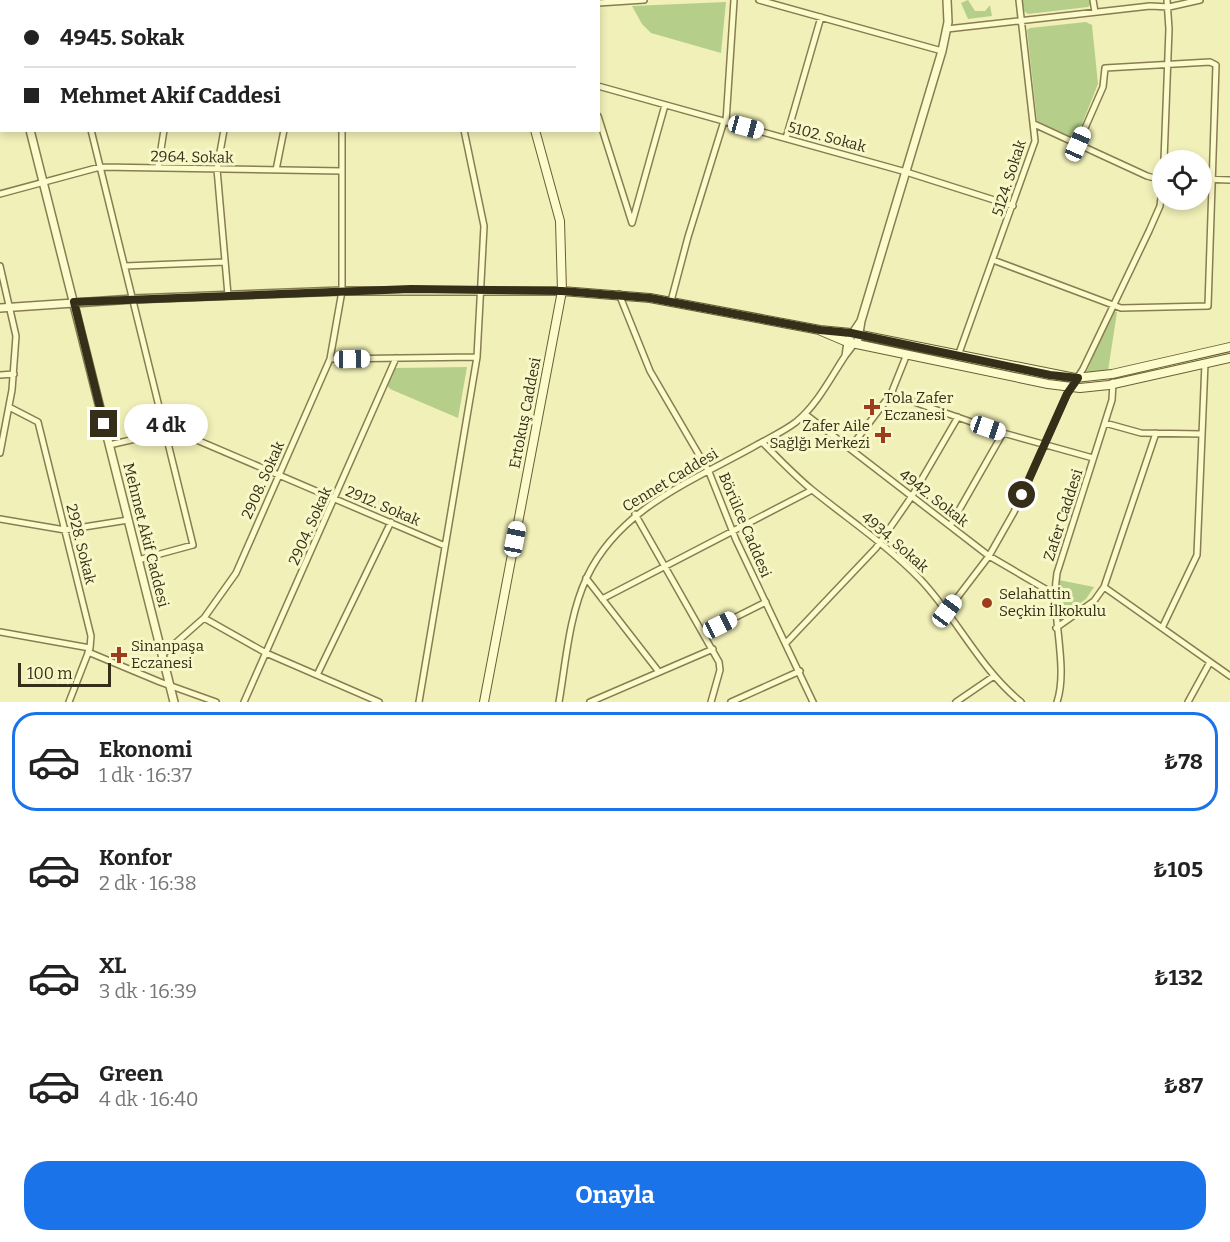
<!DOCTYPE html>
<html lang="tr">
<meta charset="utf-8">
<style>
body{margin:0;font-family:Bitter,serif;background:#f6f6f6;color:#222;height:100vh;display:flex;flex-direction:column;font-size:22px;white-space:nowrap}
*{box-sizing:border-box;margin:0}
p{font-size:20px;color:#767676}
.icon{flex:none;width:33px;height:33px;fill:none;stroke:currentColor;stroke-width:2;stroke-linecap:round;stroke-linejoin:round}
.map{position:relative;height:702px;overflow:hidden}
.panel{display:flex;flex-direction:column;background:#fff;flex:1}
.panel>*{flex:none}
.guide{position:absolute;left:0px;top:0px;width:600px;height:132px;box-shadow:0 3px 9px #0003;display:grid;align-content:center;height:132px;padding:0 24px;background:#fff}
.controls{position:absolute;left:1152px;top:150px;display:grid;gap:12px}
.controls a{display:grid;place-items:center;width:60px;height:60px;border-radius:50%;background:#fff;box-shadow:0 3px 9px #0003;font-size:30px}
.scale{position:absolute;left:18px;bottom:15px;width:93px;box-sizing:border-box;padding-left:6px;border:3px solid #352e19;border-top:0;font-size:16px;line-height:21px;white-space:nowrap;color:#352e19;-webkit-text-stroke:4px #f8f7c8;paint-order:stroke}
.end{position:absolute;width:27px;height:27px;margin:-14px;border:8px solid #352e19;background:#fff;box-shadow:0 0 0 3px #fff}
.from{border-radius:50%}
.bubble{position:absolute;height:42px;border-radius:21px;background:#fff;box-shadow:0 3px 9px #0003;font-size:20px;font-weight:700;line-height:42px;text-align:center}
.car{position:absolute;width:18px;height:36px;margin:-18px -9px;border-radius:8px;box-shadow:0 0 4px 2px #0007;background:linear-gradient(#fff 24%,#345 0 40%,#fff 0 76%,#345 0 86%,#fff 0)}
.guide b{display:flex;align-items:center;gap:21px;height:57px;font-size:22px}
.guide b+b{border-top:2px solid #e0e0e0}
.guide i{width:15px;height:15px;background:#222}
ul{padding:10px 0 0;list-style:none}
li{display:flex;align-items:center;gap:18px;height:99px;margin:0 12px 9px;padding:0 12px;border:3px solid transparent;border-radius:24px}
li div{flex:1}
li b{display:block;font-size:22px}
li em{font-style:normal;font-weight:700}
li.current{border-color:#1a73e8}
li>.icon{width:54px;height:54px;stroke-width:1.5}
.cta{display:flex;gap:12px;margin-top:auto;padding:12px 24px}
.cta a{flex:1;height:69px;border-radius:24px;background:#1a73e8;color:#fff;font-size:24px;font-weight:700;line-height:69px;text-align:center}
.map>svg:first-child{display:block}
.green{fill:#b5cf8b}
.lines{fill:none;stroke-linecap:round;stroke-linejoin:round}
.minor-casing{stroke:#887d52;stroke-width:8}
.tertiary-casing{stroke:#887d52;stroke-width:10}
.secondary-casing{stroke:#695e35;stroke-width:10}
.minor{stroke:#fcfbcb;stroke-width:5}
.tertiary{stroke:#fcfbcb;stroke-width:7}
.secondary{stroke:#fcfbcb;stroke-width:8}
.route{stroke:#352e19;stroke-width:8}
.poi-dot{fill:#9c3e1d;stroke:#f8f7c8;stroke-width:2}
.labels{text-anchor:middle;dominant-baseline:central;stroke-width:6;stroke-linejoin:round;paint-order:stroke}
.street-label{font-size:15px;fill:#352e19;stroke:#f8f7c8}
.poi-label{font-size:15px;fill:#352e19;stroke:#f8f7c8;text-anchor:start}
</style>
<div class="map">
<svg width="1230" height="702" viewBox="0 0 1230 702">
<rect width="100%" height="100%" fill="#f1f0b8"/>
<path class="green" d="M968,0L975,11H985L990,5L992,16L968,19L961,3Z
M1022,0H1090L1091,4L1088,7L1028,14L1024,11Z
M726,2L721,53L651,33L642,24L632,6Z
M1086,22L1092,25L1098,84L1076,139L1037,121L1027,30L1030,28Z
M1113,311L1117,312L1108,371L1086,373Z
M467,367L458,418L390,389L387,385L395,368Z
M1059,580L1094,587L1086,599L1063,615Z"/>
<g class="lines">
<g class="minor-casing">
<path id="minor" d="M59,0V2
M312,0L318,2
M433,0V2
M562,0V2
M759,0L942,51
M1093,0L1095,12
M140,2V0
M201,2L202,0
M263,2V0
M598,3L644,0
M947,29L1150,6L1169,7L1200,0
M598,86L906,172L1013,206
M0,99L2,98
M598,116L632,223L665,105
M726,122L734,0
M1034,124L1147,176L1162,180
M91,130L193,545L138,560
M224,130L217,169L228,295
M786,138L821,17
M1164,160L1169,29L1167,0
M158,168L164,130
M276,170L284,130
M1202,179L1230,180
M0,194L100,167L342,171
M993,260L1121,308L1208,306L1216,65L1210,62L1105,68L1103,87L1078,144
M0,266L16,336L12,390L0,453
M125,266L225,262
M619,294L650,371L709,472L736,540L813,702
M671,301L688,237L724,121
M847,342L845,356L855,343
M958,356L1035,141L1019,0
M330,359L477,357
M0,375L14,374
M891,394L1003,433L1093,458
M9,407L38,422L91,636L90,648L69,702
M805,414L989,556L1054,594
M1105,423L1141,433L1202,434
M762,442C778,458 794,475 811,489C848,519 887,545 920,579C957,618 980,669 1021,702
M109,445L166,432H178L445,546
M851,447L891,394L907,354
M635,514L719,662L720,670L711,702
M0,519L65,530L128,520
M950,526L1003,433
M586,578L659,672
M1104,587L1230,676
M602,599L812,490
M947,611L989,556L1014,512L1067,394L1083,369L1149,231L1160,206L1162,189
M204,618L266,653L379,702
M1056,628L1094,601L1104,587L1156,433
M1162,628L1197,555L1205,363
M0,632L90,648
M704,633L766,602
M786,643L876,548L912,496L958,417
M88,652L160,682L216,702
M162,655L204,618L236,573L330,359L342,291V130
M317,675L391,522
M244,702L396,358
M419,702L477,357L484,226L464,130
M559,702C566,661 569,615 587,577C619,509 690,482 753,447C767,439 783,432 796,422C817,405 831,377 845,356
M590,702L713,649
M731,702L800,671
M956,702L994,676
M1057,702C1069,666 1050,614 1057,573L1112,400L1113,382
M1188,702L1210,662"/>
</g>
<g class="tertiary-casing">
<path id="tertiary" d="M0,11L2,17
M30,130L174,702
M0,308L133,299L342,291H562
M861,321L942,51L948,22L947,0
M847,342L861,321L858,339"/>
</g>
<g class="secondary-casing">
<path id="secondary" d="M494,0V2
M562,291L650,298L820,330L851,333L1075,378L1112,374L1230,347
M821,331L847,342L1048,384L1080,388L1109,385L1230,358
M484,702L562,291L560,221L535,130"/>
</g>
<use href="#minor" class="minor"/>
<use href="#tertiary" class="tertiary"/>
<use href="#secondary" class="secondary"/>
</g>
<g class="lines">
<path class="route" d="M104,424L74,302L411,289L562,291L650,298L820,330L851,333L1050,375L1078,378L1067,394L1022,495"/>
</g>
<g class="poi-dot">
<path d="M869 398h6v6h6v6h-6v6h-6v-6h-6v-6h6z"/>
<path d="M880 426h6v6h6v6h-6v6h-6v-6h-6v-6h6z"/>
<circle cx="987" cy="603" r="6"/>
<path d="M116 646h6v6h6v6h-6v6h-6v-6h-6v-6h6z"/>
</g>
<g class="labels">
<g class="street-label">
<text transform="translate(827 137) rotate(15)">5102. Sokak</text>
<text transform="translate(192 157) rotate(1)">2964. Sokak</text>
<text transform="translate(1009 178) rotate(-72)">5124. Sokak</text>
<text transform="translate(525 413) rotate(-79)">Ertokuş Caddesi</text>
<text transform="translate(263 480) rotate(-66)">2908. Sokak</text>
<text transform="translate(670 480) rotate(-31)">Cennet Caddesi</text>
<text transform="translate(934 498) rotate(38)">4942. Sokak</text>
<text transform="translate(383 506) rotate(23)">2912. Sokak</text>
<text transform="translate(1063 515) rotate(-72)">Zafer Caddesi</text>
<text transform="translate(745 525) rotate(67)">Börülce Caddesi</text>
<text transform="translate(310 526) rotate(-66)">2904. Sokak</text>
<text transform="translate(146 535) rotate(76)">Mehmet Akif Caddesi</text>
<text transform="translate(895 542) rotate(41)">4934. Sokak</text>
<text transform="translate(81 544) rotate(76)">2928. Sokak</text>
</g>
<g class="poi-label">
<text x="884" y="398">Tola Zafer<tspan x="884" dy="17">Eczanesi</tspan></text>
<text x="870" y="426" text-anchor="end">Zafer Aile<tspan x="870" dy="17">Sağlğı Merkezi</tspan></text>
<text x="999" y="594">Selahattin<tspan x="999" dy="17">Seçkin İlkokulu</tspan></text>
<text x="131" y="646">Sinanpaşa<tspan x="131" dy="17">Eczanesi</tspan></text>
</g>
</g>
</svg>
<div class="controls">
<a><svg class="icon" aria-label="locate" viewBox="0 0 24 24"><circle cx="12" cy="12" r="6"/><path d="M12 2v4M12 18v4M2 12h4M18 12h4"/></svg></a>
</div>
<div class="scale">100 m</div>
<i class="end from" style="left:1022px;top:495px"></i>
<i class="end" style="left:104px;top:424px"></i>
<div class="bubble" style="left:124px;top:404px;width:84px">4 dk</div>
<i class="car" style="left:746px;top:127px;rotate:105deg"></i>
<i class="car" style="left:1078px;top:144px;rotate:24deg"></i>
<i class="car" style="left:352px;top:359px;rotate:89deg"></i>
<i class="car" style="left:988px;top:428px;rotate:109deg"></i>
<i class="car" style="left:515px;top:539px;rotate:11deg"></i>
<i class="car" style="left:947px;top:611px;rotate:37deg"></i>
<i class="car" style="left:720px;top:625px;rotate:63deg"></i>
<div class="guide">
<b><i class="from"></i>4945. Sokak</b>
<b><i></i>Mehmet Akif Caddesi</b>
</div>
</div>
<section class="panel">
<ul>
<li class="current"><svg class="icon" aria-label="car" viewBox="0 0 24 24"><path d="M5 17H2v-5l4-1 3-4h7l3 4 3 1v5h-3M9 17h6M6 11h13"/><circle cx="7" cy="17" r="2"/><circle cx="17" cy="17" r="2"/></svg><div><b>Ekonomi</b><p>1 dk · 16:37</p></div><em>₺78</em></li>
<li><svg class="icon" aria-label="car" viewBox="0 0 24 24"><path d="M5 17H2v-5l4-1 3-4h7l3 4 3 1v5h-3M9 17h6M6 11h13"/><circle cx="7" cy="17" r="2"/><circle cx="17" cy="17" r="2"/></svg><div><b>Konfor</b><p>2 dk · 16:38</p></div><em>₺105</em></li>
<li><svg class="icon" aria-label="car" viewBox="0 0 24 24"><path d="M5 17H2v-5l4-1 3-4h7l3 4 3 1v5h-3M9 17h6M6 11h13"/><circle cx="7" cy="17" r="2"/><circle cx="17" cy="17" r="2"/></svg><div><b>XL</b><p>3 dk · 16:39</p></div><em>₺132</em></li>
<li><svg class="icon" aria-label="car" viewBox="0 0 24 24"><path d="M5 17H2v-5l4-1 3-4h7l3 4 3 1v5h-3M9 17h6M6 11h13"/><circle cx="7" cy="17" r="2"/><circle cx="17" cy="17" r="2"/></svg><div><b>Green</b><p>4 dk · 16:40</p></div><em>₺87</em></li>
</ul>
<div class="cta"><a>Onayla</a></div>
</section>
